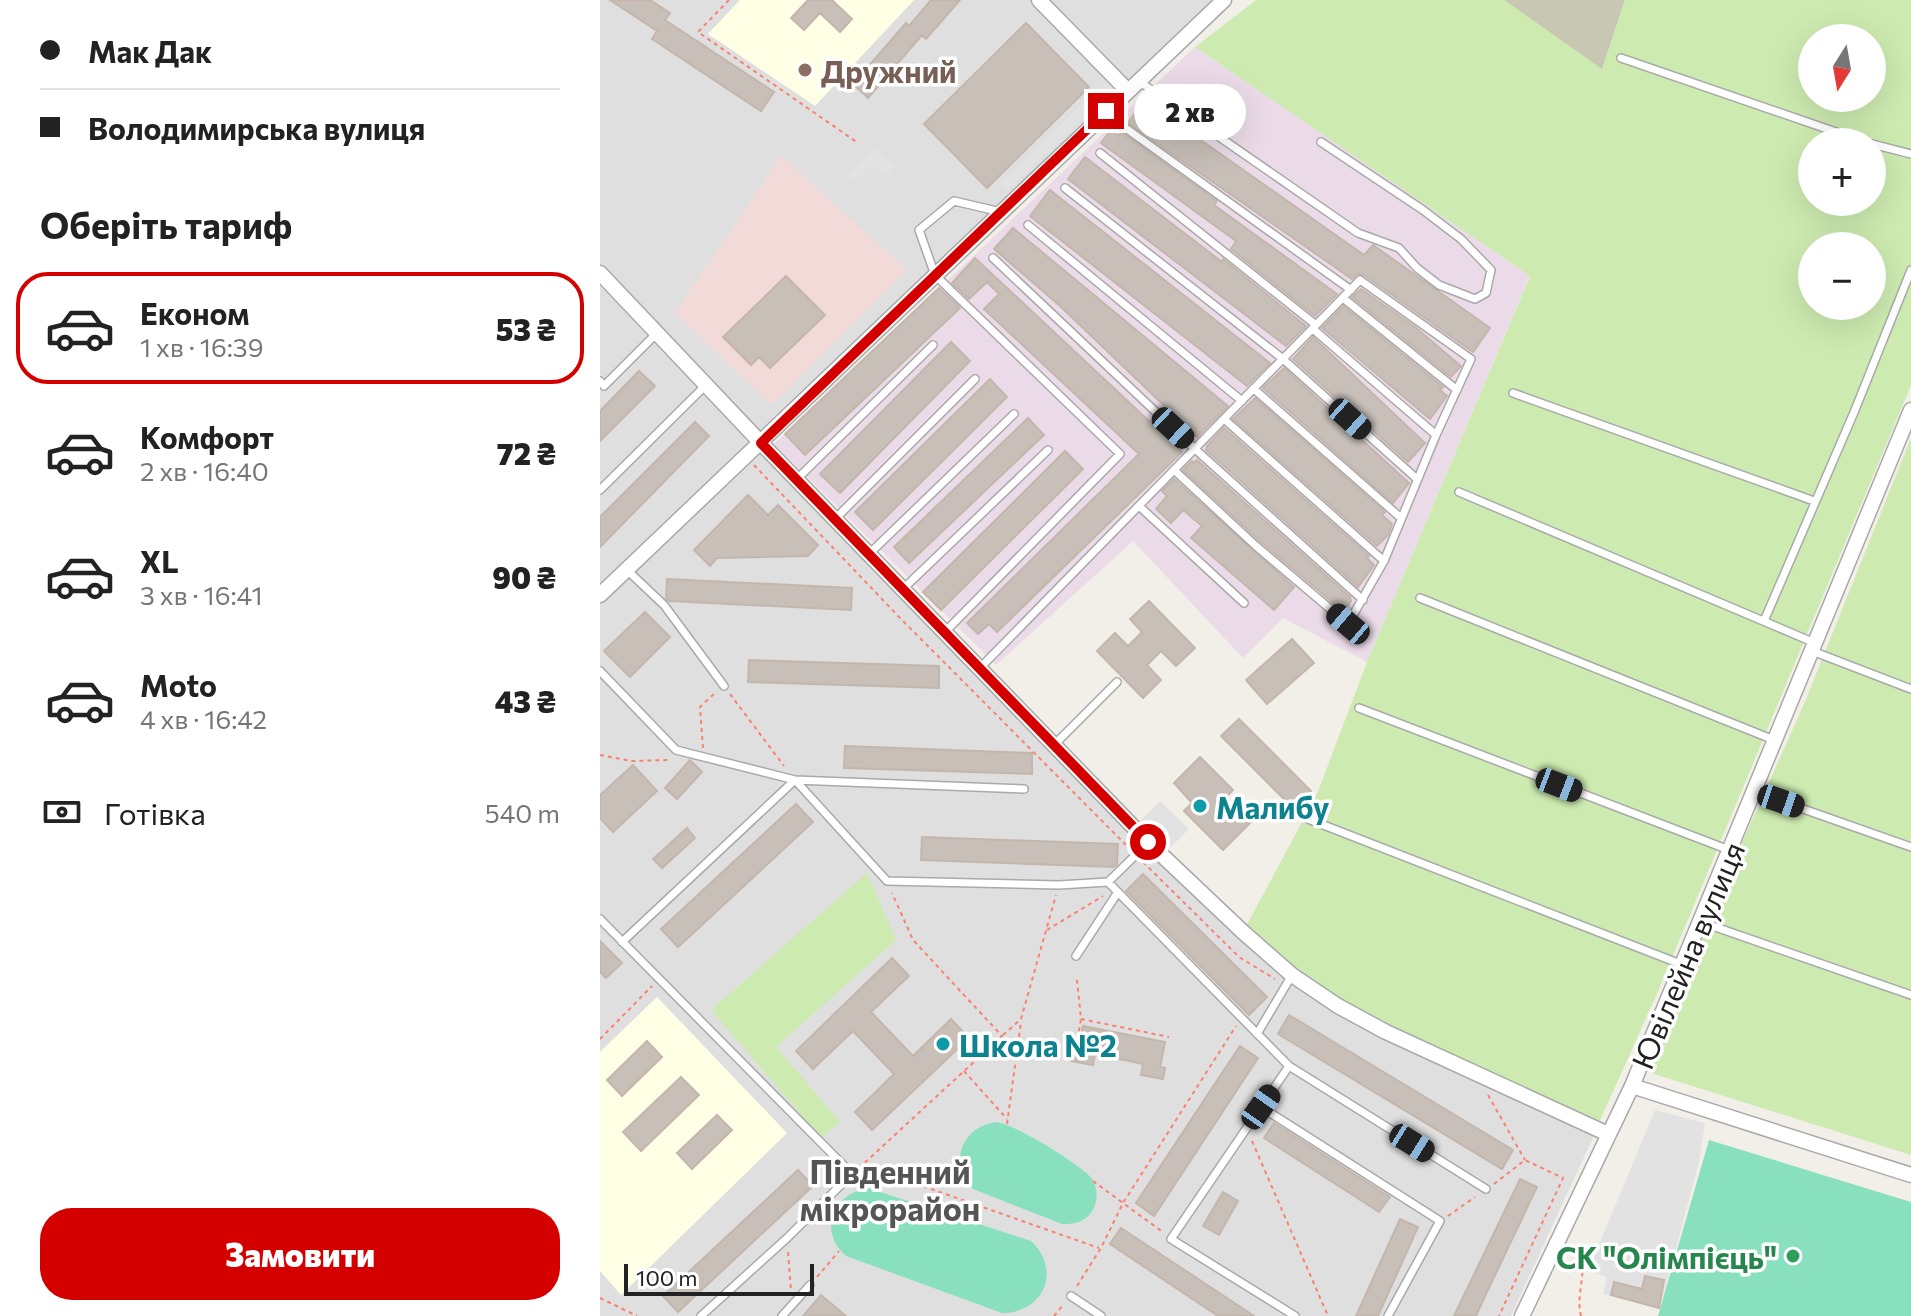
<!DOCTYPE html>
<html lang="uk">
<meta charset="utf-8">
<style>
body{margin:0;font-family:Commissioner,sans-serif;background:#f2f2f2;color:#222;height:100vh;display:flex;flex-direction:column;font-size:30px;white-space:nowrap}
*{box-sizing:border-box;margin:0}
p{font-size:26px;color:#767676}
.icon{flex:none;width:44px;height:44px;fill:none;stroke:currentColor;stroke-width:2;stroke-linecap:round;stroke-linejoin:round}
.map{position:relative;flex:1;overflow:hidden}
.drawer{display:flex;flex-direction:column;background:#fff;width:600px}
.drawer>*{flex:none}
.top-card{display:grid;align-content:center;height:176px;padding:0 40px;background:#fff}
.needle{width:52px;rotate:191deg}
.tools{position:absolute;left:1198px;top:24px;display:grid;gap:16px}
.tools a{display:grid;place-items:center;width:88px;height:88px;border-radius:50%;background:#fff;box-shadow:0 8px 32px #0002;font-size:40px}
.scale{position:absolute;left:24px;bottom:20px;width:190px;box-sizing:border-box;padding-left:8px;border:4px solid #222;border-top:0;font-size:22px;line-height:28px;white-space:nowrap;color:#222;-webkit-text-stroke:6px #fff;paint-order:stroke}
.end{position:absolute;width:36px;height:36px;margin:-18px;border:10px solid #d40000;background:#fff;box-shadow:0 0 0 4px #fff}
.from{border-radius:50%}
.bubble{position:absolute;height:56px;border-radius:28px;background:#fff;box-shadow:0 8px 32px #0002;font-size:26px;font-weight:800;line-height:56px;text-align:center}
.car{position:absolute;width:24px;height:48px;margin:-24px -12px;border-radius:10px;box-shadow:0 0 6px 2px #0007;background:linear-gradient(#222 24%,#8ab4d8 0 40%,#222 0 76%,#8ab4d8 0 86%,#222 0)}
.top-card b{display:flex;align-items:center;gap:28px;height:76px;font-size:30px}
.top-card b+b{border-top:2px solid #e0e0e0}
.top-card i{width:20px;height:20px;background:#222}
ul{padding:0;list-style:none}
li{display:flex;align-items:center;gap:24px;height:112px;margin:0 16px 12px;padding:0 24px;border:4px solid transparent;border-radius:32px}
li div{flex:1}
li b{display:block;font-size:30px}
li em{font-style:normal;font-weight:800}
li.active{border-color:#d40000}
li>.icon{width:72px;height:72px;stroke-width:1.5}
h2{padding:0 40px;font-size:36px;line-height:96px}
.pay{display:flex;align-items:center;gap:20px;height:88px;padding:0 40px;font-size:30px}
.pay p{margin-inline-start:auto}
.primary-button{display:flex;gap:16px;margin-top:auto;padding:16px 40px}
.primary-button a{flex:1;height:92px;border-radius:32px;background:#d40000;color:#fff;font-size:32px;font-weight:800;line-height:92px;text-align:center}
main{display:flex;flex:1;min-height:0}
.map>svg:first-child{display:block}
.residential{fill:#e0dfdf}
.commercial{fill:#f2dad9}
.industrial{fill:#ebdbe8}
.education{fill:#ffffe5}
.construction{fill:#c7c7b4}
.grass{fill:#cdebb0;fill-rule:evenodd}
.pitch{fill:#88e0be}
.parking{fill:#e2e2e2}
.building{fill:#c7bfb8;stroke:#c4b6ab;stroke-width:2}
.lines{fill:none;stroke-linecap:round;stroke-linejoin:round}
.service-casing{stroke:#a9a9a9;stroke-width:10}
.minor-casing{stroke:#a9a9a9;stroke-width:17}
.path{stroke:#fa8072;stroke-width:2;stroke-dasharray:4 4;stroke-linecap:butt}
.service{stroke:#fff;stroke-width:7}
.minor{stroke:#fff;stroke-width:14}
.route{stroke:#d40000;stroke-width:10}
.education-dot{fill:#8d6e63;stroke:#fff;stroke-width:3}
.culture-dot{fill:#0f9aa8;stroke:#fff;stroke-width:3}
.leisure-dot{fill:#2e9e5b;stroke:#fff;stroke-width:3}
.labels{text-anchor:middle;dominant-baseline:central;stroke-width:7;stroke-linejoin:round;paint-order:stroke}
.education-label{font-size:30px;font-weight:bold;fill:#785e54;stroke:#fff;text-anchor:start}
.culture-label{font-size:30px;font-weight:bold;fill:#0d838f;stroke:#fff;text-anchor:start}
.street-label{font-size:30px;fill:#222;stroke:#fff}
.leisure-label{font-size:30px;font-weight:bold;fill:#27864d;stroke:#fff;text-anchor:end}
.neighbourhood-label{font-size:32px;font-weight:bold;fill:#555;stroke:#fff}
</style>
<main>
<section class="drawer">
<div class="top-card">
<b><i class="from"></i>Мак Дак</b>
<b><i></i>Володимирська вулиця</b>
</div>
<h2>Оберіть тариф</h2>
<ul>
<li class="active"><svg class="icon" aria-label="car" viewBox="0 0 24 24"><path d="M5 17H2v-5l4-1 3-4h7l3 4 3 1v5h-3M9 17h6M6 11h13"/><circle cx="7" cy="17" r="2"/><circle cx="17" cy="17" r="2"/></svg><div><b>Економ</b><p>1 хв · 16:39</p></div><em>53 ₴</em></li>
<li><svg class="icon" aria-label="car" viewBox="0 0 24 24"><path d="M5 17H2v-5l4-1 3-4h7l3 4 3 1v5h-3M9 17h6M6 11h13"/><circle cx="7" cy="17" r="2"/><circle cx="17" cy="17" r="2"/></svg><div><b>Комфорт</b><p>2 хв · 16:40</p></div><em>72 ₴</em></li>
<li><svg class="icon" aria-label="car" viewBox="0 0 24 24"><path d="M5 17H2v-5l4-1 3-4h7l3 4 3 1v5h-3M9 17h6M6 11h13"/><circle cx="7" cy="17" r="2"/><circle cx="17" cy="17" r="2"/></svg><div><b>XL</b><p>3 хв · 16:41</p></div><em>90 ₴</em></li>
<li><svg class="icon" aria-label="car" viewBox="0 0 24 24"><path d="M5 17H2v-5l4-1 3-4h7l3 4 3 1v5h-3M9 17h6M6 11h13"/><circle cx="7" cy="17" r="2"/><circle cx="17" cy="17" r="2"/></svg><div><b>Moto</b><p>4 хв · 16:42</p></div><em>43 ₴</em></li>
</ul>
<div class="pay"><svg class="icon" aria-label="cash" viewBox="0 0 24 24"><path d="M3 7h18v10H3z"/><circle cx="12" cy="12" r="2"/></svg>Готівка<p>540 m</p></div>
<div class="primary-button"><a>Замовити</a></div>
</section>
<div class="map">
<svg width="1311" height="1316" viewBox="0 0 1311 1316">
<rect width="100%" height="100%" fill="#f2efe9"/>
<path class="residential" d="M0,0H624L161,444L643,932L996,1131L911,1316H0Z"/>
<path class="commercial" d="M181,156L307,270L172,405L75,313Z"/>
<path class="industrial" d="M595,47L930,275L767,662L683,618L643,658L533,541L396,665L174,444Z"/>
<path class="education" d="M140,0H314L215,106L108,34Z
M57,997L187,1133L21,1295L0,1271V1052Z"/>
<path class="construction" d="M904,0H1025L1002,70Z"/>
<path class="grass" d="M656,0H904L1002,69L1025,0H1311V385L1056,996L997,1127L786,1032L643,932L717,794L767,662L930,276L595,47ZM1212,38H1272V98H1212ZM1212,142H1272V202H1212ZM1212,246H1272V306H1212Z
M1311,438V1155L1051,1073L1046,1067L1105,925L1204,704Z
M267,873L296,940L176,1047L240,1122L221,1138L111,1010Z"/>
<path class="pitch" d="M396,1122C413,1123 482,1165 492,1179C499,1190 498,1204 490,1214C483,1223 473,1224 462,1224L373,1189C348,1164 361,1127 396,1122Z
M1109,1140L1311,1202V1316H1058Z
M268,1188L431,1241C462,1270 444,1313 402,1313L246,1256C218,1231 232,1194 268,1188Z"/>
<path class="parking" d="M506,82L513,89L406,191L400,183Z
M274,147L295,166L286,176L272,164L254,182L247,175Z
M560,801L589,829L568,850L539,822Z
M1055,1110L1105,1123L1099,1162L1060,1308L1003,1294L1007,1277L988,1271Z"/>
<path class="building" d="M10,0H50L70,13L65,20L174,92L161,111L52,39L57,31Z
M208,0H232L252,19L240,32L220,13L204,30L191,18Z
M331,0H360L326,39L322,35L268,98L253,84L306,23L309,26Z
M426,23L489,87L387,188L324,124Z
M544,100L764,255L773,245L890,328L873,352L764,275L757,274L752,279L528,123Z
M511,130L519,136L521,132L617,201L614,205L737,294L715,316L631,249L636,241L501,143Z
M485,157L622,262L623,259L706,326L686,346L468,179Z
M450,190L670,363L647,386L430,216Z
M413,228L628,406L597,437L460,306L394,249Z
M375,258L582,452L397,632L389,624L378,634L367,623L539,454L384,309L399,294L387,282L369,299L352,283Z
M186,276L225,315L170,368L159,357L151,365L123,337Z
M339,288L360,308L205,455L185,434Z
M761,289L815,327L861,366L851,377L752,297Z
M743,306L843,387L840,390L847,396L830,419L722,328Z
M713,337L825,443L808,462L693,359Z
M351,342L370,361L240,493L220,474Z
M684,368L809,483L793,503L663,388Z
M39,371L55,386L0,441V411Z
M390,379L407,397L273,530L255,512Z
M655,398L785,512L782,515L792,524L788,535L777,546L633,419Z
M428,418L444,435L309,563L294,547Z
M95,422L109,436L0,547V517Z
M624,428L769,556L767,558L774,565L758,587L606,450L607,446Z
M465,451L483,469L341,610L323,592Z
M597,460L750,597L751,601L743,611L660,541L583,470L592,461L594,463Z
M574,479L694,587L674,610L591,538L602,526L583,510L571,523L556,509L567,496L562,491Z
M148,495L168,515L178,505L218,545L208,556L117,558L110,566L94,550Z
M67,579L252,588L251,610L69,601L66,598Z
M549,601L595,648L576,666L561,651L547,665L561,680L543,698L497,651L515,633L528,646L542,632L530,619Z
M45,612L70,637L30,677L4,651Z
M692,639L714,663L667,704L646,680Z
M149,660L339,666V688L148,682Z
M639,719L711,791L693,808L621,736Z
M245,746L432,753V774L244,768Z
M600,757L633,790L626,797L651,822L623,850L584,811L592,803L574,783Z
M90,760L102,772L77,799L65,788Z
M33,765L57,791L13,832L0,818V795Z
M196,804L213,822L78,947L61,929Z
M87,828L95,838L62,868L53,859Z
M322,837L518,844L517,864L514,867L321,860Z
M543,874L667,997L649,1015L526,891Z
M0,941L22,963L6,978L0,972Z
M292,958L309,976L271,1012L313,1056L351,1019L369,1038L272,1130L255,1112L294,1074L253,1031L213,1069L196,1051Z
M689,1015L913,1150L902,1169L678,1034Z
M483,1026L565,1042L560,1067L565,1068L563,1079L541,1075L543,1064L495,1054L493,1065L471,1061L474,1049L478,1050Z
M47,1041L62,1057L22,1096L7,1080Z
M640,1046L658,1058L554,1216L536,1203Z
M81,1077L99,1095L41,1151L23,1132Z
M117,1115L132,1130L92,1169L77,1153Z
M674,1123L790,1197L779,1212L664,1138Z
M198,1170L213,1186L78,1312L63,1296Z
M920,1179L937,1187L886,1294L876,1316H854Z
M623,1192L638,1201L619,1235L603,1226Z
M800,1219L818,1227L778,1316H756Z
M521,1228L630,1300L654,1316H618L510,1244Z
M1045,1276L1064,1280L1059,1308L1011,1295L1014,1282L1042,1289Z
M221,1295L246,1316H203Z"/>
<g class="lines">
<g class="service-casing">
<path id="service" d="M1021,58L1265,142
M540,82L758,233L799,248L817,268L839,285L875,299L886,293L891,270L861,239L823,210L721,142
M527,129L751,290
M1272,144L1311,154
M500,153L716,325
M465,188L683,359L817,479
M428,225L642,401
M393,258L595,449L763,600
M743,298L857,390
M713,329L836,435
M0,381L4,386L57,333
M654,389L801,518
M913,393L1214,501
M624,419L784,561
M197,479L333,345
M0,490L106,385
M859,492L1215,643
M539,506L644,603
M235,519L375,379
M269,554L414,414
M27,570L64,605L124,686
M303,589L448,450
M820,598L1174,740
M1164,621L1255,410L1311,270
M345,632L520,454L335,275L319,230L354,201L401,212
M1212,651L1311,689
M380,668L760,280L871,359L836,435L784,561L748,624L656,546L574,470
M0,671L76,750L195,780L287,881L459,885L508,882L548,843
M759,708L1129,850
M455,744L517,682
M1155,792L1311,847
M708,819L1083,965
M508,882L689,1066L571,1239L695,1316
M0,919L252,1174L186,1239L101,1316
M1101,922L1311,995
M22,942L195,780L424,789
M476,956L518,892
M657,1034L692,975
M689,1066L886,1189
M661,1107L840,1221L788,1316
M471,1296L501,1316
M182,1316L210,1285"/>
</g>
<g class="minor-casing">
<path id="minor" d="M439,0L527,90
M0,273L161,443L548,842L643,932L692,975L738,1006L786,1032L1008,1134
M0,595L624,0
M1032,1086L1311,1175
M922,1316L1032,1086L1311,410"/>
</g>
<path class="path" d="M129,0L98,32L258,143
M154,465L301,619L527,846
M130,694L184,766
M103,748L100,707L115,693
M0,755L31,761L69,760
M543,862L639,957L675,979
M447,930L503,896
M481,1019L569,1037
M403,1035L421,1019L456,895
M0,1039L52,986
M476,1047L481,1019L477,980
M364,1071L407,1119
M888,1095L925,1160
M407,1124L421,1022
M652,1141L728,1316
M263,1165L499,1248
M259,1168L402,1036L313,940L292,893
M493,1181L564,1233
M894,1184L925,1160L963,1178L899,1316
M848,1216L875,1197
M979,1249C989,1269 975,1294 981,1316
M188,1252L191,1290
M217,1277L239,1251
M477,1286L501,1248L523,1203L636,1026
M0,1298L37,1316
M454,1316L464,1304"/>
<use href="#service" class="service"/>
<use href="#minor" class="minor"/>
</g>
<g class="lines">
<path class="route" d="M506,111L161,443L548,842"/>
</g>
<circle class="education-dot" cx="205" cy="70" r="8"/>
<g class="culture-dot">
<circle cx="600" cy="806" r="8"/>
<circle cx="343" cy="1044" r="8"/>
</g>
<circle class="leisure-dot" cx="1193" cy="1256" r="8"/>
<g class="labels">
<g class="education-label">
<text x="221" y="70">Дружний</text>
</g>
<g class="culture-label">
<text x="616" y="806">Малибу</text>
<text x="359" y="1044">Школа №2</text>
</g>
<g class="street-label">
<text transform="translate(1087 955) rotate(-67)">Ювілейна вулиця</text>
</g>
<g class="leisure-label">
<text x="1177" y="1256">СК "Олімпієць"</text>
</g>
<g class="neighbourhood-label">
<text x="290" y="1171">Південний<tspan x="290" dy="37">мікрорайон</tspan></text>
</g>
</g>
</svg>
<div class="tools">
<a><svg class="needle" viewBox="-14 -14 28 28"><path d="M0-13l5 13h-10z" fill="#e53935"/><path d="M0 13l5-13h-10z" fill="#767676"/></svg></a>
<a>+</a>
<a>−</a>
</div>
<div class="scale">100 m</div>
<i class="end from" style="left:548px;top:842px"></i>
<i class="end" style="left:506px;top:111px"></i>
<div class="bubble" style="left:534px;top:84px;width:112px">2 хв</div>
<i class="car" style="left:750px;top:419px;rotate:132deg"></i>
<i class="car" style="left:573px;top:428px;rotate:133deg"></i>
<i class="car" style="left:748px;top:624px;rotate:310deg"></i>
<i class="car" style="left:959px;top:785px;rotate:111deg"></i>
<i class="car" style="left:1181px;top:801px;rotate:109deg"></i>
<i class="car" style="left:661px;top:1107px;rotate:35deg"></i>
<i class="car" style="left:812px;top:1143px;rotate:122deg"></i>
</div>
</main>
